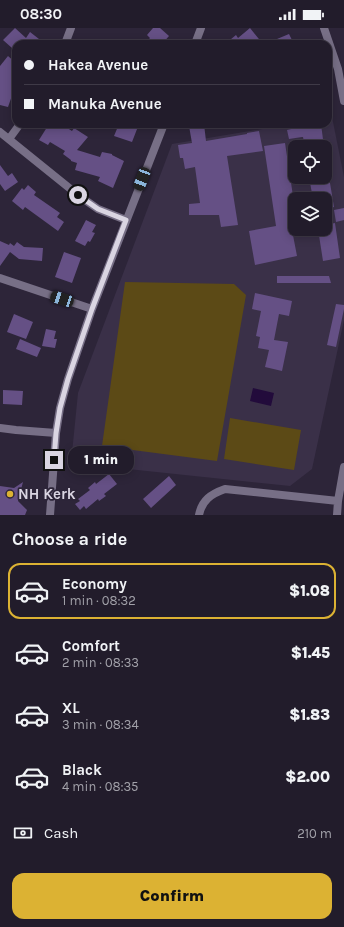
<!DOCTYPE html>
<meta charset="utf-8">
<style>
body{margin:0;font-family:Karla,sans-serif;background:#2e2937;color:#f1f3f6;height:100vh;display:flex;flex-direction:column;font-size:15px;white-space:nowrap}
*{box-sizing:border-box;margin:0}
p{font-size:13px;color:#a2a1a9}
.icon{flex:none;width:22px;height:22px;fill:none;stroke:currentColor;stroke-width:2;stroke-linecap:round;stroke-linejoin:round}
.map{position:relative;height:487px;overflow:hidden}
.drawer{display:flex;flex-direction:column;background:#221c2b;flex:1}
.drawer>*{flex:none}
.banner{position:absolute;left:12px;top:12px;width:320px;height:88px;border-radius:12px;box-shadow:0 2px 10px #0003,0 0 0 1px #3f3a47;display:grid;align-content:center;height:88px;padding:0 12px;background:#221c2b}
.fabs{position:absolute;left:288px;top:112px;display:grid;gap:8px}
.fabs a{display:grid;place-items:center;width:44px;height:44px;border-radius:8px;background:#221c2b;box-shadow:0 2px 10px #0003,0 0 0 1px #3f3a47;font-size:20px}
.end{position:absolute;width:18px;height:18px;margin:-9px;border:5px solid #dad5e2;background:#111;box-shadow:0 0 0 2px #111}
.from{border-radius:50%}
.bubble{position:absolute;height:28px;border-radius:12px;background:#221c2b;box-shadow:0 2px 10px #0003,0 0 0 1px #3f3a47;font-size:13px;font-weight:800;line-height:28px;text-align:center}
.car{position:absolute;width:12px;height:24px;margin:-12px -6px;border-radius:5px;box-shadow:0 0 3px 1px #0007;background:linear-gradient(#222 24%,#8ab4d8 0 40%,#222 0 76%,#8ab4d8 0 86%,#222 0)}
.banner b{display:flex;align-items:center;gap:14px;height:38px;font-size:15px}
.banner b+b{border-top:1px solid #3f3a47}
.banner i{width:10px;height:10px;background:#f1f3f6}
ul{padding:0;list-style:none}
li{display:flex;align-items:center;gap:12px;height:56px;margin:0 8px 6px;padding:0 4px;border:2px solid transparent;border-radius:12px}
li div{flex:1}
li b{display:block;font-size:15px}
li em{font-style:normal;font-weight:800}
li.selected{border-color:#dcb233}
li>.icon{width:36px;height:36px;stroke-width:1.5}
h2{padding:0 12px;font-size:18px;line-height:48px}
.pay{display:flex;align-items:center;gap:10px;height:44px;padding:0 12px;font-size:15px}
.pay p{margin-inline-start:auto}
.primary-button{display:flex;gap:8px;margin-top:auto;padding:8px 12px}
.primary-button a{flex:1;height:46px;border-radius:12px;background:#dcb233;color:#111;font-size:16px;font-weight:800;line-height:46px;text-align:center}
.status{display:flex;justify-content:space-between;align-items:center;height:28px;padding:0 20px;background:#221c2b;direction:ltr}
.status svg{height:11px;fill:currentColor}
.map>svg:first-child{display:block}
.built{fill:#3a3048;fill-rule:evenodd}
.green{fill:#5c4a16}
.water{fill:#220b3b}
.building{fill:#655085}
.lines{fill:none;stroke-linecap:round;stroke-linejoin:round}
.minor{stroke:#776f86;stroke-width:8}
.route{stroke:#dad5e2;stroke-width:5}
.poi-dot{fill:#dcb233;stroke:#2d2539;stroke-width:1.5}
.labels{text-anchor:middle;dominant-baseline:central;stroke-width:3.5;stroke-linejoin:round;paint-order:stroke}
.poi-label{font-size:15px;font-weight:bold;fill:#dad5e2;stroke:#2d2539;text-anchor:start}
</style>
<div class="status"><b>08:30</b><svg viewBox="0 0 49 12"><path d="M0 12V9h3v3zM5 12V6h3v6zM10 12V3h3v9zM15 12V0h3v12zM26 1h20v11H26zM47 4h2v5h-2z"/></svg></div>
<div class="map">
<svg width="344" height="487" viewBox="0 0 344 487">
<rect width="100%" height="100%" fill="#2d2539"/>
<path class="built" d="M332,89L344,149V292L312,441L290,458L71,435L78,365L172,116L293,96H328V90ZM295,119H325V149H295ZM295,171H325V201H295Z"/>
<path class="green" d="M125,254L234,256L246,267L217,433L102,418Z
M230,390L301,402L294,442L224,431Z"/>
<path class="water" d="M253,360L274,365L271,378L250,373Z"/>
<path class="building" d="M15,0L26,10L30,4L39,11L36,16H15L12,20L3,12Z
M153,0H160L169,8L162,16H145L150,10L147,7Z
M250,0L263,16H225L236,7L238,10Z
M289,6L294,16H265Z
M8,28L16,35V64L14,62L8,79L0,77V38Z
M49,96H61L72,103L74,100L88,109L77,122L100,129L102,124L112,126V127L124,133L113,160L98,153L100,149L75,142L77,135L71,133V132L63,126L65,123L50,114L48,117L39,112Z
M119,96H139L132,114L114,108Z
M204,96L206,113L247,106V105L259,103L263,123L227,128L238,197L221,199L219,187H189V176L200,175L195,139L185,141L183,130H180L178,117L192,115L189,98Z
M306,96H321L324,119H305L303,109H302L289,111L287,102L300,99V97Z
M285,115L295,181V201L292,202L297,228L255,237L249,203L276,198L264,118Z
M0,137L8,148L12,145L18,154L5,163L0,156Z
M309,149H329L334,179L325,181V171H313Z
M28,157L36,164L34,167L60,185L57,189L64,194L58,203L25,179L23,182L12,173L22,160L24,162Z
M344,180V192L336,194L334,182Z
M86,192L96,197L92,204L95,205L90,214L88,213L85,218L75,213Z
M335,195L340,230L323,233L318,201H325V197Z
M0,213L9,217L10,215L14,218L17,214L24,219L43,220L42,233L19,231L10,224L0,238Z
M64,224L81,230L72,255L55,249Z
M277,248H329L331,255H277Z
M255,265L292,273L289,288L279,286L274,312L288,314L282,343L265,339L269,322L258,320L260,309L256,308L261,283L252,281Z
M336,276L344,277V281L336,319L327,317Z
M14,286L33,294L26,311L7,304Z
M46,301L56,303L54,311H57L55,320L42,318Z
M20,311L41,320L37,329L16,321Z
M3,362L23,363L22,377L3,376Z
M109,446L117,456L104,466L106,468L99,473L98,471L86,481L84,478L80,482L75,476L80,473L78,471L90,462L88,460L95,454L96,456Z
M169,448L176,457L151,480L143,471Z
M23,454L18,473L27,482L25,487H0V458L14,460Z"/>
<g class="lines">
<path class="minor" d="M324,0L338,41L344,73
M65,16L71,0
M195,16L201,0
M0,104L78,167L98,181L126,192
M9,111L20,96
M0,250L92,281
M0,400L16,402L56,405
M50,487L56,405L60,380L68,351L92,281L164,96
M199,487C202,472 211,466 225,461L338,473
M337,487L338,473L344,439"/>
</g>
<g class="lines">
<path class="route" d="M54,432L56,405L60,380L68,351L92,281L126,192L98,181L78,167"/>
</g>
<circle class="poi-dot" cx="10" cy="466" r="4"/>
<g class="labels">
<g class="poi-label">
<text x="18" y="466">NH Kerk</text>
</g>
</g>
</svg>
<div class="fabs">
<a><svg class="icon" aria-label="locate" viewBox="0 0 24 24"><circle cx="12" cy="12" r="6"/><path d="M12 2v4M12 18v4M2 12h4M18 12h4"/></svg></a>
<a><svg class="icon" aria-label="layers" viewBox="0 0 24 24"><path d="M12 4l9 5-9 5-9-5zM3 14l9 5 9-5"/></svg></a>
</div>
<i class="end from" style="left:78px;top:167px"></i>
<i class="end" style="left:54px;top:432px"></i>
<div class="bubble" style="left:68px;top:418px;width:66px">1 min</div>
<i class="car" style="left:142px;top:151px;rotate:201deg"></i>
<i class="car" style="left:62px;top:271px;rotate:288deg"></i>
<div class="banner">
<b><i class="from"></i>Hakea Avenue</b>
<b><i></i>Manuka Avenue</b>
</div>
</div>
<section class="drawer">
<h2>Choose a ride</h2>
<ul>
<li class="selected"><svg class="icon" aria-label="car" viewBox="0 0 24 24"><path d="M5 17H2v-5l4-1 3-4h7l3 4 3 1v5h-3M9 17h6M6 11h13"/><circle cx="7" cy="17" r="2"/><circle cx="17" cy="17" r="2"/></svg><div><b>Economy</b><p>1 min · 08:32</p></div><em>$1.08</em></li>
<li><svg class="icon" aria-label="car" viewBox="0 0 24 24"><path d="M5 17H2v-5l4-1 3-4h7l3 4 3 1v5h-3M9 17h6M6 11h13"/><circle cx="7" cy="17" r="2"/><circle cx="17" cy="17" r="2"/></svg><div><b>Comfort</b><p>2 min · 08:33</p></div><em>$1.45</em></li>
<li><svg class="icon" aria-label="car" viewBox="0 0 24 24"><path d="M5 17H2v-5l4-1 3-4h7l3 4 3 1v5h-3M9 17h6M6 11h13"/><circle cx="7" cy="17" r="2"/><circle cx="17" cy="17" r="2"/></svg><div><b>XL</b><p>3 min · 08:34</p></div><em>$1.83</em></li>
<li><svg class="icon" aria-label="car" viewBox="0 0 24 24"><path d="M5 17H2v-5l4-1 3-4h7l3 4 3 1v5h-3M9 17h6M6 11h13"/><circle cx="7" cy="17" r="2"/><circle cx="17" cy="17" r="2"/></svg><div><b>Black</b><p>4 min · 08:35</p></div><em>$2.00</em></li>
</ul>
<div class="pay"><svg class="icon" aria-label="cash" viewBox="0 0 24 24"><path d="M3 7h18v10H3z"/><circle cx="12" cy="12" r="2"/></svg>Cash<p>210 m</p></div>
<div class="primary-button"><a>Confirm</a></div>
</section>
